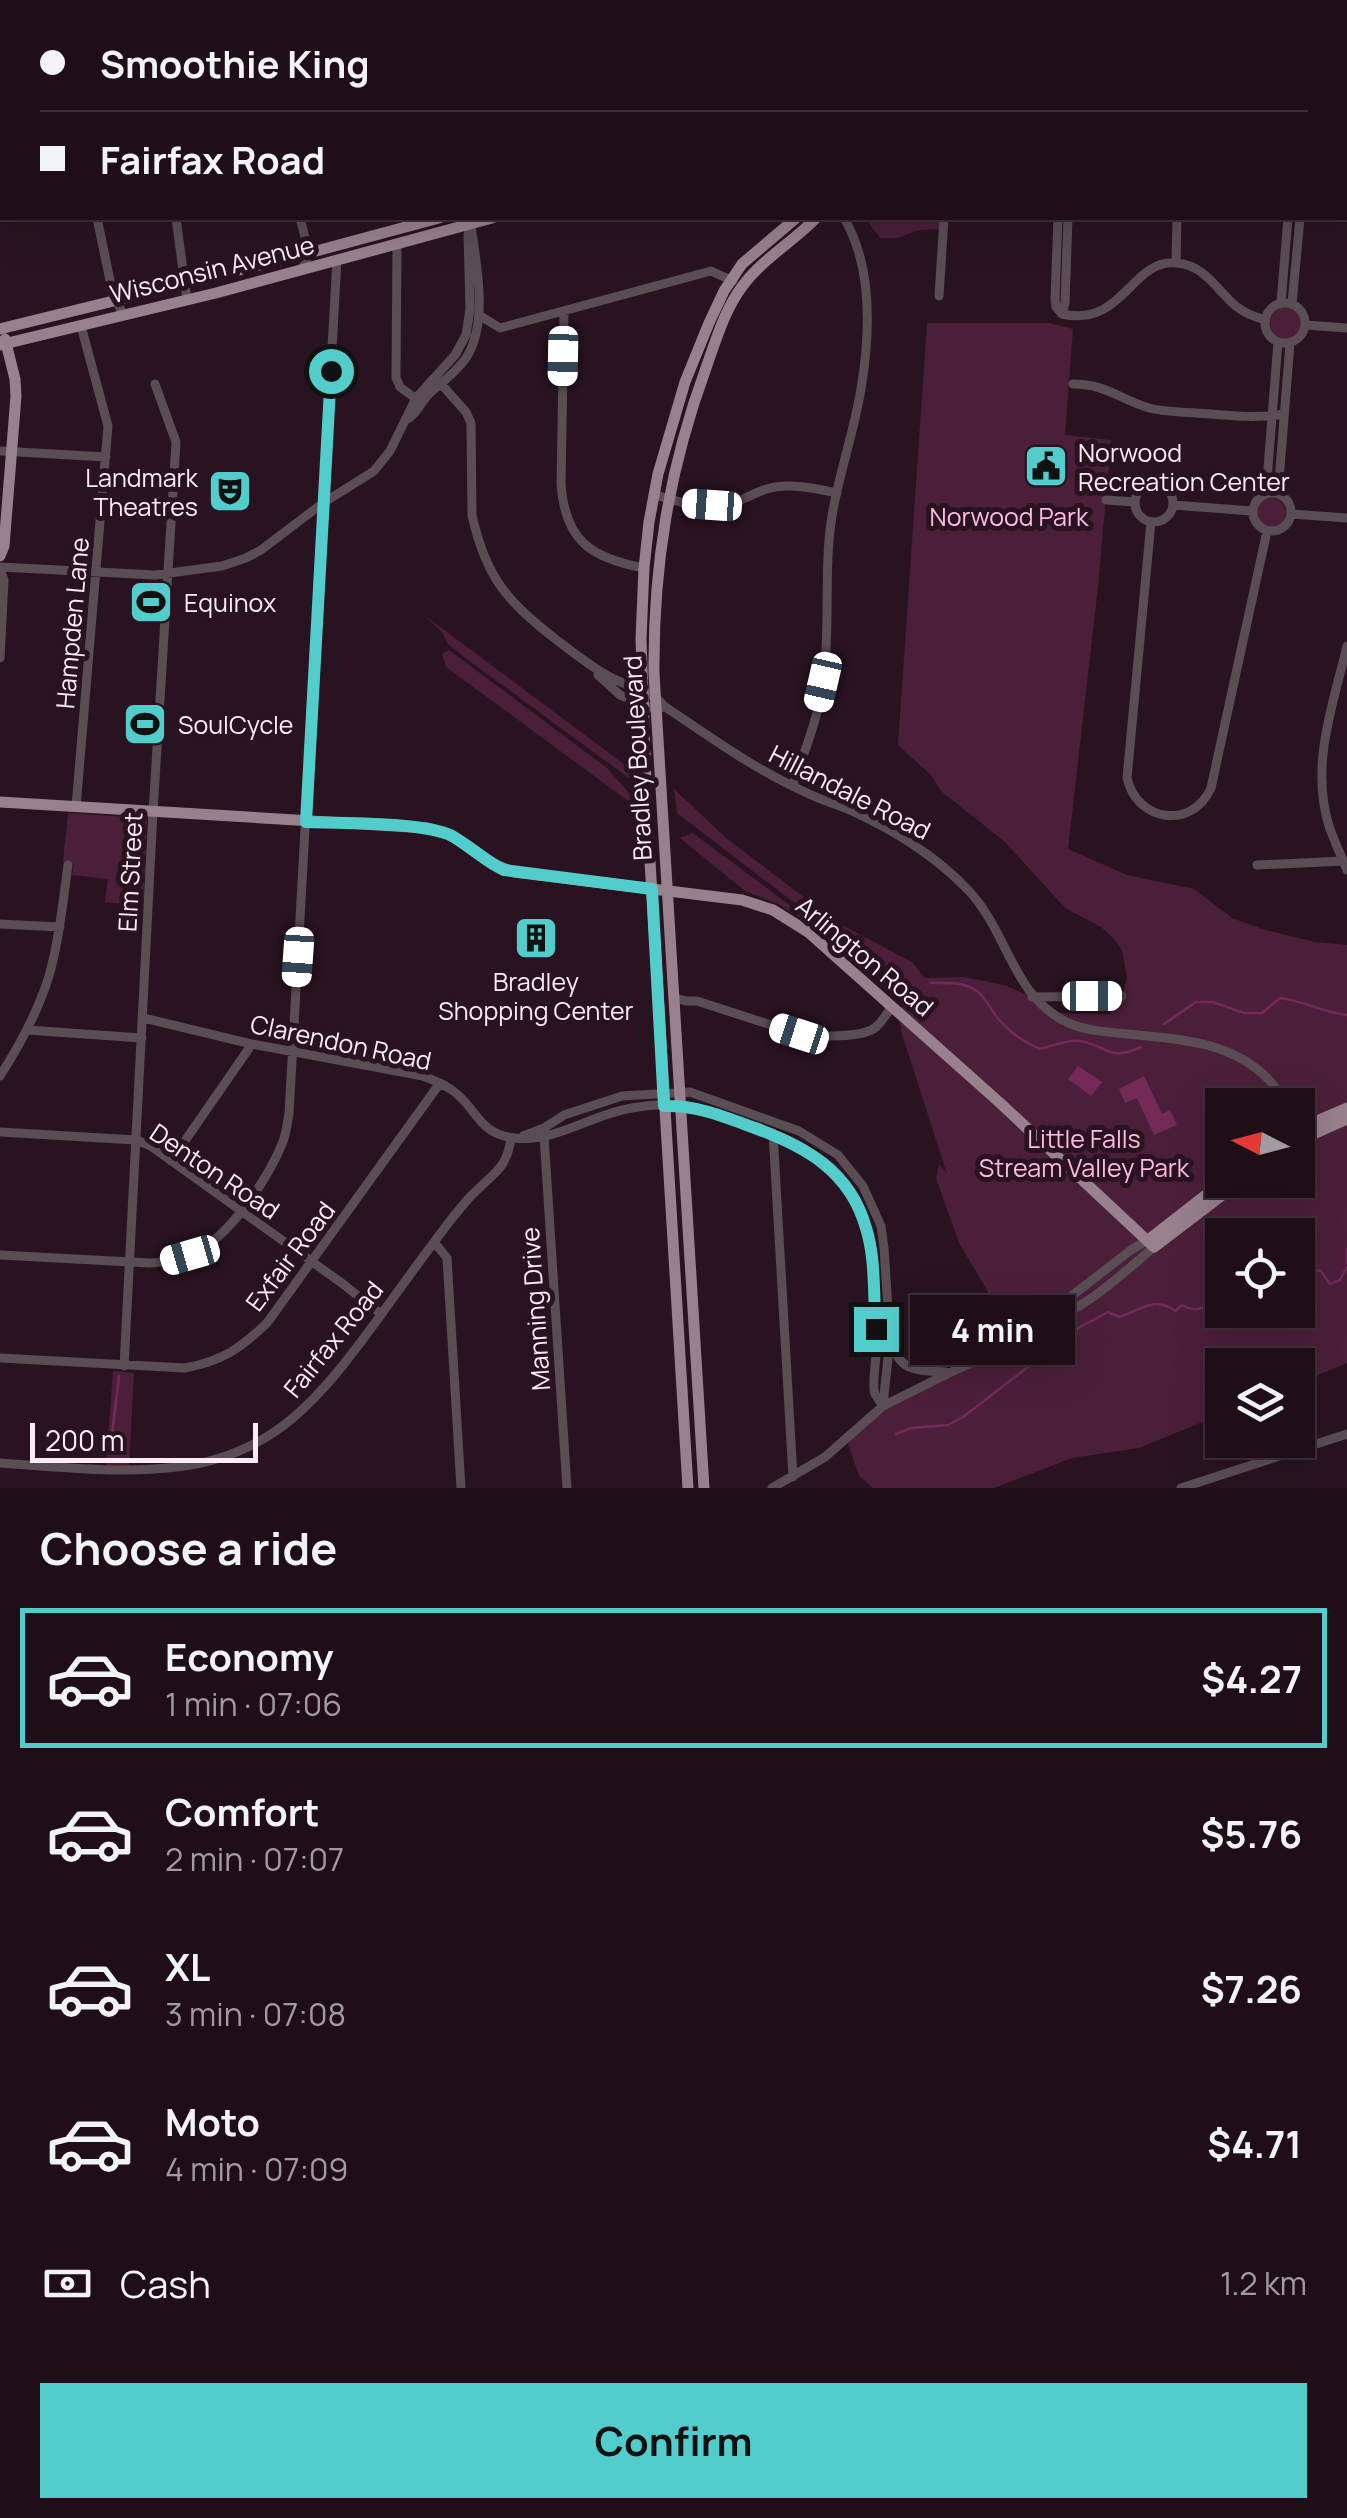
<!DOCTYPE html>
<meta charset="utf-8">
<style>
body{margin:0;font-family:Manrope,sans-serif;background:#271721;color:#f1f3f6;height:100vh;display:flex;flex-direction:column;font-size:38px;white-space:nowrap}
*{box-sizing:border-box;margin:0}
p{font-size:32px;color:#a19ca2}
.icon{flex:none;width:55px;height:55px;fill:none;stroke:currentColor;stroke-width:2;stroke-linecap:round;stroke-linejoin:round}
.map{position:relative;height:1488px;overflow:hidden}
.details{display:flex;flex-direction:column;background:#1f0e18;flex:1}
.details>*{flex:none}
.banner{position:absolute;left:0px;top:0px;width:1348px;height:220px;box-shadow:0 10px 40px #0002,0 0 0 2px #3c2e37;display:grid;align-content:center;height:220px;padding:0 40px;background:#1f0e18}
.needle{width:65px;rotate:276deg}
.buttons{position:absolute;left:1205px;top:1088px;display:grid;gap:20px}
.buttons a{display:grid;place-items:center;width:110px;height:110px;border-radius:0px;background:#1f0e18;box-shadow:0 10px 40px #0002,0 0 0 2px #3c2e37;font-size:50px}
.scale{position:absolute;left:30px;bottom:25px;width:228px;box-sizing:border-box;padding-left:10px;border:5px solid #fdecf5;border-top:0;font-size:28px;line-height:35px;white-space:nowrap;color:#fdecf5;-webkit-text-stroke:8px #291320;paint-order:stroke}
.end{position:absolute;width:45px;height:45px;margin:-22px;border:12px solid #52cdcc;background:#111;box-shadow:0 0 0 5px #111}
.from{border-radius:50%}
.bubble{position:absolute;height:70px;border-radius:0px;background:#1f0e18;box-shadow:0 10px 40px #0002,0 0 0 2px #3c2e37;font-size:32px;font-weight:700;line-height:70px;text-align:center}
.car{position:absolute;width:30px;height:60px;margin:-30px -15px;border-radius:12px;box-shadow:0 0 8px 2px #0007;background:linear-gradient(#fff 24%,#345 0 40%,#fff 0 76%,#345 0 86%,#fff 0)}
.banner b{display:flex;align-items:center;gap:35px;height:95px;font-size:38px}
.banner b+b{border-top:2px solid #3c2e37}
.banner i{width:25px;height:25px;background:#f1f3f6}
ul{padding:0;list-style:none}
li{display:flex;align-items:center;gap:30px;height:140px;margin:0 20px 15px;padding:0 20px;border:5px solid transparent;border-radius:0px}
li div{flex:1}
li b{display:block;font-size:38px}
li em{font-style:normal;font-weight:700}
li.on{border-color:#52cdcc}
li>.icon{width:90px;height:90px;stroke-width:1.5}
h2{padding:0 40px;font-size:45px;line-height:120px}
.pay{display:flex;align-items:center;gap:25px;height:110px;padding:0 40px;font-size:38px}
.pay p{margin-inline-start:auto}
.cta{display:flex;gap:20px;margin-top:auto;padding:20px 40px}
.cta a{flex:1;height:115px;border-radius:0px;background:#52cdcc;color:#111;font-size:40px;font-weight:700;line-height:115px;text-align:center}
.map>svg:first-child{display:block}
.green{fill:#4b1f3a;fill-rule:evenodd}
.water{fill:#742a59}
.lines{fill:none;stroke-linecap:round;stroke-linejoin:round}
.stream{stroke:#742a59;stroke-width:2.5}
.minor{stroke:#5a4e54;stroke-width:9}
.major{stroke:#98808d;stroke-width:11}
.route{stroke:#52cdcc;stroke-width:12}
.labels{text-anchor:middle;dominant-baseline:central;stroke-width:10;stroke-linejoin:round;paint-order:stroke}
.street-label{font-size:25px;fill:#fdecf5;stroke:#291320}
.poi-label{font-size:25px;fill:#fdecf5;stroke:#291320;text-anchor:start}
.park-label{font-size:25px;fill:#fdbbe0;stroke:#291320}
</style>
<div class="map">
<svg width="1347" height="1488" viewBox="0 0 1347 1488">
<rect width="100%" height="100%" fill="#291320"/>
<path class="green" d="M867,0H1347V44H1345V2H867Z
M865,218H941V229L919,230L898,238H880Z
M1270 323a16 16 0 1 1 32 0a16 16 0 1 1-32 0Z
M927,323H1049L1073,329L1065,435L1111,440L1098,587L1068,849L1127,875L1194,889L1232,918L1262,929L1315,942L1347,945V1363L1298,1383V1365H1222V1414L1139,1448L1072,1458L994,1488H873L859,1476L846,1438L883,1406L998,1350L1003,1335L987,1290L959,1243L936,1178L939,1164L947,1174L902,1034L898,1012L903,1004L805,921L780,905L745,891L680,838L693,833L910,995L912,993L677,813L674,789L726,838L838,923L912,962L925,978L964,977L1004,985L1032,997L1054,1013L1110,1014L1122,996L1127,978L1122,950L1113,938L1101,927L1065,908L1005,842L942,792L931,775L898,745ZM1222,1105H1298V1180H1222ZM1222,1235H1298V1310H1222Z
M1256 513a15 15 0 1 1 30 0a15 15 0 1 1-30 0Z
M424,615L640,776L641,787L464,657L448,644L442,632Z
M449,650L607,768C617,781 634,795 639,809L446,667L442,654Z
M68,813L142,818L147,821L143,906L105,902L108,879L72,875L74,864L63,862Z
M113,1371L134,1373L129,1466H106Z"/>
<path class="water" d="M1078,1066L1102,1082L1091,1096L1068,1079Z
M1144,1076L1162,1114L1170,1110L1177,1125L1154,1135L1137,1098L1125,1103L1119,1089Z"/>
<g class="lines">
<path class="stream" d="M931,983C944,983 958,982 970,987C984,993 987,1004 996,1016C1008,1032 1023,1041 1040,1049C1052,1046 1068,1039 1080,1041C1108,1046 1110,1062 1141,1047
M1164,1024L1196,1002H1213L1244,1013H1262L1280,998C1304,1001 1324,1013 1347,1015
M1347,1249V1263
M1298,1283L1299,1278L1320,1270L1330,1284L1340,1280L1347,1267
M1231,1310L1238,1316L1246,1313L1247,1310
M896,1434L911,1428L948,1425L963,1417L1080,1327L1108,1312L1119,1317C1140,1311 1154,1295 1175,1311L1182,1305C1194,1312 1202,1310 1212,1301L1222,1304
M111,1449C112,1424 117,1401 119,1376"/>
<path class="minor" d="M154,0L155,2
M287,0V2
M462,0V2
M566,0V2
M668,2V0
M736,2L825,0
M0,31H2
M0,192H2
M97,218L112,290L123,315
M176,218L187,300
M300,218L309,253L302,270
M1058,218L1055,299L1056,307L1062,314
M397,244L396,378L400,387L419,401
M1176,263L1177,218
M939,296L944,218
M1265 323a20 20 0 1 1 40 0a20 20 0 1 1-40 0Z
M1281,303L1288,218
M1292,304L1300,218
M564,311L561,484C565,541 591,558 644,568
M1062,314C1123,328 1131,259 1176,263C1206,265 1217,291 1237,307C1246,314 1255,317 1265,320
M1062,314L1065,303L1068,218
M479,315L500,328L711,271L733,281
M1306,325L1347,328
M441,384L466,412L471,423L472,515C486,579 508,602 558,641C575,654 591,667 610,677C628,687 652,690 664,706C711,738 756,770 807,793C821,800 836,804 850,810C895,831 935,855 969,891C1009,934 1012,996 1068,1023C1087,1031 1108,1032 1128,1034C1178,1039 1233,1041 1270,1081C1276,1088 1282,1097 1288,1105
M1073,384C1106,384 1119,399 1149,408C1164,412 1181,412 1196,413C1226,415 1255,419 1284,414
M406,420C418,414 421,400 432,391C444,381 457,371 466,358C490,321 475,258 470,218
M0,451L106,457
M1135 503a19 19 0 1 1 38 0a19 19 0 1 1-38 0Z
M1253 512a19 19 0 1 1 38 0a19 19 0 1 1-38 0Z
M1266,493L1278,342
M1278,493L1290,343
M653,494C677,502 706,510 731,503C746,500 759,489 775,487C795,484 817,489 837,493
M1106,500L1135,502
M1173,505L1252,511
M1291,514L1347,518
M1151,522L1127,778C1137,822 1192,830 1211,788L1267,531
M0,567L155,575L222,566L246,558L261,550L323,503L363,478L374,471L390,451L416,398L455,355L466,335L470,309L468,235L471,224
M0,570L4,580L0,658
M1347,646C1333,705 1310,765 1329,826C1334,841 1341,855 1347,870
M598,675L620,695L657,710L661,708
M793,785C804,752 818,719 823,683C831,628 823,571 832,516C839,473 854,432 861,389C870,335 873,267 844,218
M76,807L108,426L81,326
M1257,865L1344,861
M0,924L60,927
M1032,997L1122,996
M675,998L686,1001H697L799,1034C817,1036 862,1039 876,1027C882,1022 887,1013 892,1007
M144,1018L252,1044L423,1076C435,1081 447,1085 457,1094C479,1113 480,1134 515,1138C555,1143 592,1114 632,1108C648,1105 668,1104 685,1106C709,1109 786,1136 806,1150C823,1161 838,1176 849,1193C876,1234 875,1299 876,1348C877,1360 871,1385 875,1394C875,1395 883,1405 883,1406
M27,1030L142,1038
M0,1076C20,1045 38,1011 49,976C59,940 63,902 68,865
M0,1132L136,1140L151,1146L343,1284L381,1314
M773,1133L793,1477
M523,1136L544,1128L564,1115L622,1096L690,1092L799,1131L838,1155L863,1186L881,1226L884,1248L890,1340L883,1404
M544,1136L567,1488
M171,1161L252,1044
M434,1242L447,1258L461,1488
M0,1255L150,1263C168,1262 187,1259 202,1249C234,1229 268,1178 282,1144C286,1135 287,1124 289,1114L337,259
M1039,1325C1083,1311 1119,1277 1154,1247
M891,1343C901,1373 918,1370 946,1372
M0,1358L185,1368C222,1361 240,1349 267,1323L440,1083
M124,1366L153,812L176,442L155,384
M0,1463C59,1467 118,1474 177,1467C275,1456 321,1396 375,1323C401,1287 426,1252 453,1217C460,1209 467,1199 475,1192C495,1172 507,1168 511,1138
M772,1488L825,1457L883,1406L949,1373L976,1361L1016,1339L1131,1250L1148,1240
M1181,1488L1347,1434"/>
<path class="major" d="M860,2V0
M1345,55H1347
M1345,71H1347
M0,329L320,250L439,218
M0,345L216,293L492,218
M0,556L4,546L16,396L15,379L5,339
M0,802L427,828L451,835L492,864L514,872L742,900L773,910L808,932L999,1102L1154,1247L1242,1180
M1298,1129L1347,1108
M1298,1141L1347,1119
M1148,1240L1225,1180
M688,1488L647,812L641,639L644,568L649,522L658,474L685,382L709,323L724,291L742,264L796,218
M704,1488L654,674C653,566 669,469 706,368C716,340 725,308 744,284C764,258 794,241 816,218"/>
</g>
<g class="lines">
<path class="route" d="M331,371L306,822C339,823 426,822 452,836C470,846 485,861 504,870L652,889L664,1106C697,1105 725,1117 755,1128C806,1147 850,1171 866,1228C876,1259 873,1296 876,1329"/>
</g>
<defs>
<g id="civic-square" transform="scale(2.25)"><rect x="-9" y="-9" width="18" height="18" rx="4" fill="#52cdcc" stroke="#291320"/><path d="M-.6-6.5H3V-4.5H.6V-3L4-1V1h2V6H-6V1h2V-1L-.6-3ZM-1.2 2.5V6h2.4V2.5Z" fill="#111"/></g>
<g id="theatre-square" transform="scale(2.25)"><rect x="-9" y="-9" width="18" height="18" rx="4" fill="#52cdcc" stroke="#291320"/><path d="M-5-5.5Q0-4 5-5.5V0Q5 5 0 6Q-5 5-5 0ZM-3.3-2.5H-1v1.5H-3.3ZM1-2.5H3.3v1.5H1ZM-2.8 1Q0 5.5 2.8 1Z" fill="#111"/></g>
<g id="stadium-square" transform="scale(2.25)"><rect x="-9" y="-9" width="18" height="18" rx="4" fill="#52cdcc" stroke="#291320"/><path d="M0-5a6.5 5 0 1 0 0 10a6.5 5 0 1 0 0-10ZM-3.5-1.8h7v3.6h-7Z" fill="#111"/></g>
<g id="building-square" transform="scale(2.25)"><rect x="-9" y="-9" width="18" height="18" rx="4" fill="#52cdcc" stroke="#291320"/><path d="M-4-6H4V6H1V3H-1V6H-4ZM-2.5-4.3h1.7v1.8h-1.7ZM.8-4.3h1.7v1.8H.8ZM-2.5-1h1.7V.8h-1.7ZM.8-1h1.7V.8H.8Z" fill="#111"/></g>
</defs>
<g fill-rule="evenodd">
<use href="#civic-square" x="1046" y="466"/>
<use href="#theatre-square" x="230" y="491"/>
<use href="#stadium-square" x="151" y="602"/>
<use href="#stadium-square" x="145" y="724"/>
<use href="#building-square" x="536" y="938"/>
</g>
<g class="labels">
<g class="street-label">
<text transform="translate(212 269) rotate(-14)">Wisconsin Avenue</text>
<text transform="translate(72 623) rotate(-85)">Hampden Lane</text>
<text transform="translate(637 758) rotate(-93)">Bradley Boulevard</text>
<text transform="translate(850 792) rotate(27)">Hillandale Road</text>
<text transform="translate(130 872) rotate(-87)">Elm Street</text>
<text transform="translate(865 956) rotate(40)">Arlington Road</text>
<text transform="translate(341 1042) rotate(12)">Clarendon Road</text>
<text transform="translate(215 1171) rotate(34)">Denton Road</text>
<text transform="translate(290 1256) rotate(-53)">Exfair Road</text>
<text transform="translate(535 1309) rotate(-94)">Manning Drive</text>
<text transform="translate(333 1339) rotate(-51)">Fairfax Road</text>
</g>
<g class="poi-label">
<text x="1078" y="452">Norwood<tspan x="1078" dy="29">Recreation Center</tspan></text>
<text x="198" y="477" text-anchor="end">Landmark<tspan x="198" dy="29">Theatres</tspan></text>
<text x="184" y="602">Equinox</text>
<text x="178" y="724">SoulCycle</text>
<text x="536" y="981" text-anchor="middle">Bradley<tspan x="536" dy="29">Shopping Center</tspan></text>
</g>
<g class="park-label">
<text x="1009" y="516">Norwood Park</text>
<text x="1084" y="1138">Little Falls<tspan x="1084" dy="29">Stream Valley Park</tspan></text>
</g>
</g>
</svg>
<div class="buttons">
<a><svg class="needle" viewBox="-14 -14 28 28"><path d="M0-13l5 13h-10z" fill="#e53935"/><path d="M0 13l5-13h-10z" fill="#a19ca2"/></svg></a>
<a><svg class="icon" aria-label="locate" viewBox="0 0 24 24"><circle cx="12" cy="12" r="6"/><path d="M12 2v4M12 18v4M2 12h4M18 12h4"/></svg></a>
<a><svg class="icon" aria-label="layers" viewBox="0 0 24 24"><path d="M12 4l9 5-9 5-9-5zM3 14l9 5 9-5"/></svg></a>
</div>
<div class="scale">200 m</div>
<i class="end from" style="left:331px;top:371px"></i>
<i class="end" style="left:876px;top:1329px"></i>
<div class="bubble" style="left:910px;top:1295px;width:165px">4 min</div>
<i class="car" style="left:563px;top:356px;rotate:181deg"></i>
<i class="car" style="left:712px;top:505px;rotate:274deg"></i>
<i class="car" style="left:823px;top:682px;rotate:193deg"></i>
<i class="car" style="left:298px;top:957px;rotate:184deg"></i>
<i class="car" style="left:1092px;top:996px;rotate:90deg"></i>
<i class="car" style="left:799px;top:1034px;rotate:288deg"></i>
<i class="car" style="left:190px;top:1255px;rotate:254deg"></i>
<div class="banner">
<b><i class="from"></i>Smoothie King</b>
<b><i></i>Fairfax Road</b>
</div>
</div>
<section class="details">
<h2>Choose a ride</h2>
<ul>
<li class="on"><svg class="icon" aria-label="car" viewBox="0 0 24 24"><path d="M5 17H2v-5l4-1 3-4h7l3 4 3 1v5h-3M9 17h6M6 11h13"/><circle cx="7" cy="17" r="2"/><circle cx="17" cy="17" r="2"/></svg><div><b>Economy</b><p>1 min · 07:06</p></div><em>$4.27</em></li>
<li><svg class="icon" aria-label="car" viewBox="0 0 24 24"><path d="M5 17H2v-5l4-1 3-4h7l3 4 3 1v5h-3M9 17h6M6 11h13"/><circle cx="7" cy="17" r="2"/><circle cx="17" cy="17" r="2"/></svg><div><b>Comfort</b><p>2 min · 07:07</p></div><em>$5.76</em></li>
<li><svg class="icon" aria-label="car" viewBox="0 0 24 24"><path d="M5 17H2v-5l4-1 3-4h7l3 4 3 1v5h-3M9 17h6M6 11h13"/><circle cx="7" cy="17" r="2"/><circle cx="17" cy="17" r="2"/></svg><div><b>XL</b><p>3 min · 07:08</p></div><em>$7.26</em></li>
<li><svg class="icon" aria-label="car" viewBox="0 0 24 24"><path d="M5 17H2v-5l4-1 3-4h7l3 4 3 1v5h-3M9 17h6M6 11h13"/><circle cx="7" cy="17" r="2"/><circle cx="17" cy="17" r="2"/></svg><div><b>Moto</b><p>4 min · 07:09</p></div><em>$4.71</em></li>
</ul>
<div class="pay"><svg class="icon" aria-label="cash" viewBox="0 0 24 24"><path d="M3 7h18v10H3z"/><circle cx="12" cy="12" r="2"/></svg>Cash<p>1.2 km</p></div>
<div class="cta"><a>Confirm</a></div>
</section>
